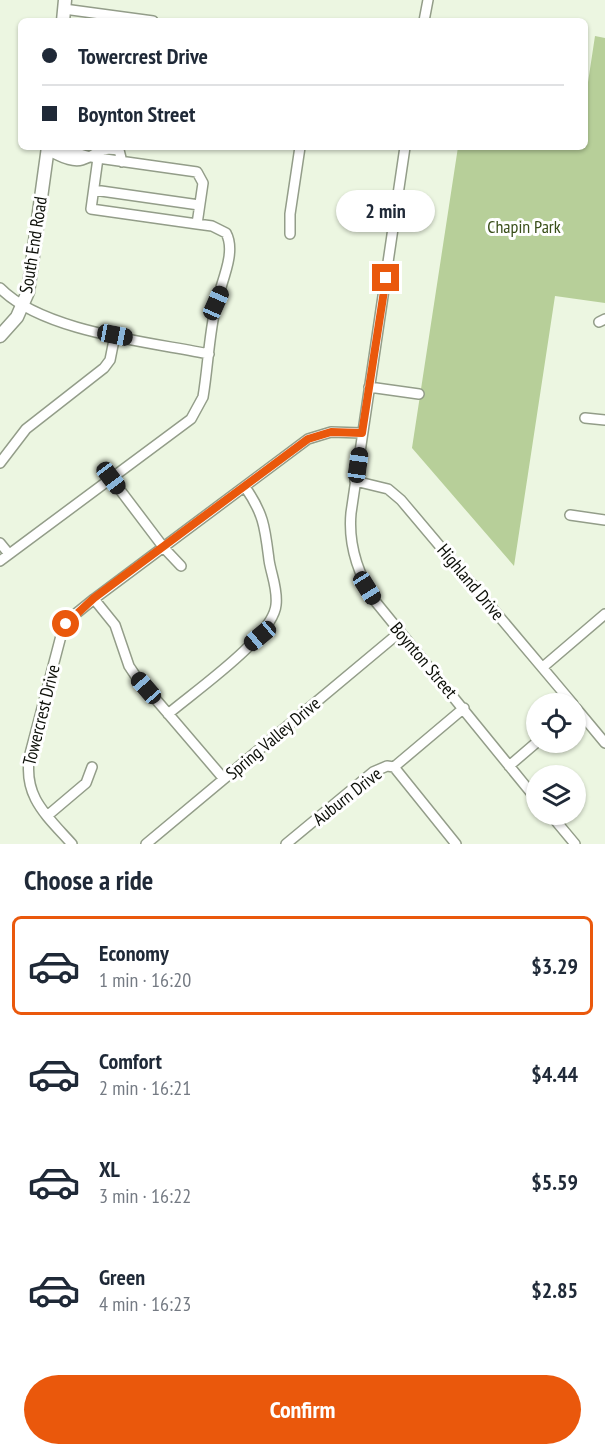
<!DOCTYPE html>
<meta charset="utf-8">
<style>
body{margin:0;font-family:"PT Sans Narrow",sans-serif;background:#f6f6f7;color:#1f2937;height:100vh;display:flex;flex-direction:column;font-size:22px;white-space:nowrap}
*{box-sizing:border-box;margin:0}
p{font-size:20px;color:#747a83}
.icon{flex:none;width:33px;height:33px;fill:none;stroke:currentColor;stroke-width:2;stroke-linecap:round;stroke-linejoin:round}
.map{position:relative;height:844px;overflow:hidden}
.details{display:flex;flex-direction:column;background:#fff;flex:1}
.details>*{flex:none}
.top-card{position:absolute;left:18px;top:18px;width:570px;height:132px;border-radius:9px;box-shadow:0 2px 4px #0004;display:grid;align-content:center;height:132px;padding:0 24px;background:#fff}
.buttons{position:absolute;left:526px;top:693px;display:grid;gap:12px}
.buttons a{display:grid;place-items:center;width:60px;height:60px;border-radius:50%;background:#fff;box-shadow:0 2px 4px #0004;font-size:30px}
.end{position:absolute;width:27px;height:27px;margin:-14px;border:8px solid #ea580c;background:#fff;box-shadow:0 0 0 3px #fff}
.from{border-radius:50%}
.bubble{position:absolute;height:42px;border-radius:21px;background:#fff;box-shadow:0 2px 4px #0004;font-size:20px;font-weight:700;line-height:42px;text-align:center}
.car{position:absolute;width:18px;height:36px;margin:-18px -9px;border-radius:8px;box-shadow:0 0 4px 2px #0007;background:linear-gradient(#222 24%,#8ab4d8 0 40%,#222 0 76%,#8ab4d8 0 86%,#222 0)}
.top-card b{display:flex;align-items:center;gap:21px;height:57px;font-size:22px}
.top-card b+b{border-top:2px solid #e0e1e3}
.top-card i{width:15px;height:15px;background:#1f2937}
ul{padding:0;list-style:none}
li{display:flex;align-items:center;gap:18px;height:99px;margin:0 12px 9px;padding:0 12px;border:3px solid transparent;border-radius:9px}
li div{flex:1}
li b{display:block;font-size:22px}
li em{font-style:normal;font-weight:700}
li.on{border-color:#ea580c}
li>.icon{width:54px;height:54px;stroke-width:1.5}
h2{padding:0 24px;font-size:27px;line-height:72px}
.cta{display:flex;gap:12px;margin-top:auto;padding:12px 24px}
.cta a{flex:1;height:69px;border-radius:36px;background:#ea580c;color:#fff;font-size:24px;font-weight:700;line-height:69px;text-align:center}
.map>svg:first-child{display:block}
.green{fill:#b7cf99}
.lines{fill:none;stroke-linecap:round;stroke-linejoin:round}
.minor-casing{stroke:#939d89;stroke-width:12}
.major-casing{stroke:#939d89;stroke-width:15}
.minor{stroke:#fff;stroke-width:9}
.major{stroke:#fff;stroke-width:12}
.route{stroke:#ea580c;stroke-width:8}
.labels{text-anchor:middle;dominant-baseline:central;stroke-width:6;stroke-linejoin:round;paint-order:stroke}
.park-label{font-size:18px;fill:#394e19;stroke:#fff}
.street-label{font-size:18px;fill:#0c0f08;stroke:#fff}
</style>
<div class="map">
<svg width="605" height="844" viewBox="0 0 605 844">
<rect width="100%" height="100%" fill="#ecf6e1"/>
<path class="green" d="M595,36L605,38V303L555,296L514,566L412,448L458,147H585V102Z"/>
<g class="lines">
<g class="minor-casing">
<path id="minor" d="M64,9L153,21
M424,21L428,0
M405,147L351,513C348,545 358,574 375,601L537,800
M53,153C60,156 72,163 82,160C101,154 94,147 119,150L122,162
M56,153L60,149C75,151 84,157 98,158L197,172L203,183L197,224L91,209L98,158
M94,190L199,205
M290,234V214L300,147
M0,288C43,332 150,342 209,354
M599,322L605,319
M369,387L419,394
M585,418L605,420
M0,463L26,429L104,368L110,360L115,335
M111,478L164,548L181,566
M355,481L388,489L401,500L573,704
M570,515L605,520
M0,543L9,554
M0,561L191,419L203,397C208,367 209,334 216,305C220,284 237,253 226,233L212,226L197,224
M94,599L115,625L129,666L135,675L224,779
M543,667L605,614
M576,708L605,743
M168,714C195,691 273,637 276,605C278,589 271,574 269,560C265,528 264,514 245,487
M509,766L537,742
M394,767L456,844
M550,814L575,844
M47,816L86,783L92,767
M72,844C46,815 22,796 30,754L62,632L73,616L94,599L308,439L331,432L362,433
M146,844L400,632
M286,844L373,772L387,766L394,767L464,708"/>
</g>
<g class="major-casing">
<path id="major" d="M63,21L65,0
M0,336L17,317L28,292L48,147"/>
</g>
<use href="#minor" class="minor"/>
<use href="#major" class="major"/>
</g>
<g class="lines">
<path class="route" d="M66,624L94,598L308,439L331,432L362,433L386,278"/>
</g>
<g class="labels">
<g class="park-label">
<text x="524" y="226">Chapin Park</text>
</g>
<g class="street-label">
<text transform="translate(33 245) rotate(-81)">South End Road</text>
<text transform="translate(471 582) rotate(50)">Highland Drive</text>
<text transform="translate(424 660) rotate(50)">Boynton Street</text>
<text transform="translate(41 715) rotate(-76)">Towercrest Drive</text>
<text transform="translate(273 738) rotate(-40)">Spring Valley Drive</text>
<text transform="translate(347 796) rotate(-38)">Auburn Drive</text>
</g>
</g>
</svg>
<div class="buttons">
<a><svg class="icon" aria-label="locate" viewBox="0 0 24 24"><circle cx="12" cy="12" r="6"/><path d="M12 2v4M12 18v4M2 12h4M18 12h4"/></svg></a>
<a><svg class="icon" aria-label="layers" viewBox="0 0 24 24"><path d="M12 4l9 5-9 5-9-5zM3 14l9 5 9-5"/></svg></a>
</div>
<i class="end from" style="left:66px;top:624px"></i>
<i class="end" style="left:386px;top:278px"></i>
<div class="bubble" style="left:336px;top:190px;width:99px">2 min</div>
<i class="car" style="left:216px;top:303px;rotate:24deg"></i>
<i class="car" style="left:115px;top:335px;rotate:101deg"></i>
<i class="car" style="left:358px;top:465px;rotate:8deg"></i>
<i class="car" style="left:111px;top:478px;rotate:143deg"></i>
<i class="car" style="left:367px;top:588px;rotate:148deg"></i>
<i class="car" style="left:260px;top:636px;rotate:230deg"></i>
<i class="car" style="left:146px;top:688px;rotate:319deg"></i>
<div class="top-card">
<b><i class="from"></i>Towercrest Drive</b>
<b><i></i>Boynton Street</b>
</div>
</div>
<section class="details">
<h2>Choose a ride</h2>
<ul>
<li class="on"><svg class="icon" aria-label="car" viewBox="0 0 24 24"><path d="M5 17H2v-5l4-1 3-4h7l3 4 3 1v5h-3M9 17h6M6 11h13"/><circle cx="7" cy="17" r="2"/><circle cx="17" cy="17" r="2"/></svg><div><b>Economy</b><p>1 min · 16:20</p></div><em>$3.29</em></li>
<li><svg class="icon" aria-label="car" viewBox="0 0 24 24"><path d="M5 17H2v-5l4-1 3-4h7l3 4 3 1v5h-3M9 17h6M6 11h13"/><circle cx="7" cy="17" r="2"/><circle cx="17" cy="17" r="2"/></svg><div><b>Comfort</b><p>2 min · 16:21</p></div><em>$4.44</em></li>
<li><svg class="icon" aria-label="car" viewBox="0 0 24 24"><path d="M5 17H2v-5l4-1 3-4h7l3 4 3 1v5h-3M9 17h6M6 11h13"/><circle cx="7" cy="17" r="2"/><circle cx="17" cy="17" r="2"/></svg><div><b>XL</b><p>3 min · 16:22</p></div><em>$5.59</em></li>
<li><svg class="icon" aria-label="car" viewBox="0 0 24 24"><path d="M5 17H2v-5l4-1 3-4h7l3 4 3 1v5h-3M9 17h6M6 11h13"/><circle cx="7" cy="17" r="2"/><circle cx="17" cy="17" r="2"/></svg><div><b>Green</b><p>4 min · 16:23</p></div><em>$2.85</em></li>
</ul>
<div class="cta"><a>Confirm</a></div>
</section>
